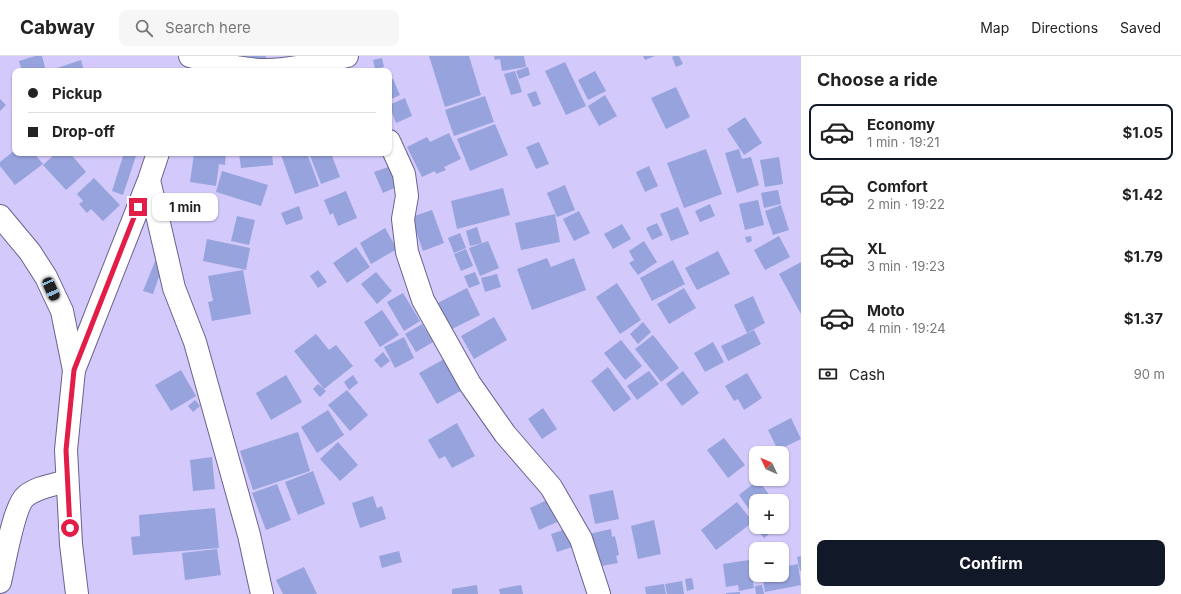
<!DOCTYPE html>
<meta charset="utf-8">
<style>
body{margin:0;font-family:Inter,sans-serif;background:#f6f6f6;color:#222;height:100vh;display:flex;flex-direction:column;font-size:15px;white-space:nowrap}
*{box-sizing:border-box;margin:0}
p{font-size:13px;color:#767676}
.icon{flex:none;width:22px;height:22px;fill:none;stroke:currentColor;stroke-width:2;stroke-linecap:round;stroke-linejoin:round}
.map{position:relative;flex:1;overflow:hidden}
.sheet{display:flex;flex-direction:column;background:#fff;width:380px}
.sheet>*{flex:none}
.hud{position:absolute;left:12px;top:12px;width:380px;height:88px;border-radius:8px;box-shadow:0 1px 3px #0004;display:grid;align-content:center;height:88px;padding:0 16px;background:#fff}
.needle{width:26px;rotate:314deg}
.fabs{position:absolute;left:749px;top:390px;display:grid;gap:8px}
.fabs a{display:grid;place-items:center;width:40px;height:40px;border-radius:8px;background:#fff;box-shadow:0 1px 3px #0004;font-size:20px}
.end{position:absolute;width:18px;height:18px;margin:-9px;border:5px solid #e11d48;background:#fff;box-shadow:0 0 0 2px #fff}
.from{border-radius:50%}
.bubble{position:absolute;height:28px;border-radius:8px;background:#fff;box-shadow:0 1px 3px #0004;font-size:13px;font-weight:700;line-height:28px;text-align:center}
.car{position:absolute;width:12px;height:24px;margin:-12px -6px;border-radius:5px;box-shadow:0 0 3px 1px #0007;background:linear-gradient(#222 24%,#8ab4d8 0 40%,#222 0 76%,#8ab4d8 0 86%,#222 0)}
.hud b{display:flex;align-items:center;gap:14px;height:38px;font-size:15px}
.hud b+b{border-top:1px solid #e0e0e0}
.hud i{width:10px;height:10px;background:#222}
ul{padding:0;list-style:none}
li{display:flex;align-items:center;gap:12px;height:56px;margin:0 8px 6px;padding:0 8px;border:2px solid transparent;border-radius:8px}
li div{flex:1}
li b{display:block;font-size:15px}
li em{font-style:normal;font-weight:700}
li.current{border-color:#111827}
li>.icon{width:36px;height:36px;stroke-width:1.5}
h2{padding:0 16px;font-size:18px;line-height:48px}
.pay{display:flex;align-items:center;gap:10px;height:44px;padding:0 16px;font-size:15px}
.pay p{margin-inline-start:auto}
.button{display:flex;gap:8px;margin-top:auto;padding:8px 16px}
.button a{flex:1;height:46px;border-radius:8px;background:#111827;color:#fff;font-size:16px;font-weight:700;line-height:46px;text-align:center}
header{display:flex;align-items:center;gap:24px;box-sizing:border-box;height:56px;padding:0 20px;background:#fff;border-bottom:1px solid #e0e0e0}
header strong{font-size:19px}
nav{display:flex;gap:22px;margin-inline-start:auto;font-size:14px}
.search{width:280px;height:36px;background:#f6f6f6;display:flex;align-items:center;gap:10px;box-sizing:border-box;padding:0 14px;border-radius:8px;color:#767676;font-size:15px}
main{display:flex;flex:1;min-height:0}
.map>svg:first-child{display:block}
.building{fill:#96a3dc}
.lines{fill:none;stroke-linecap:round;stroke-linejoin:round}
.minor-casing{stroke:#6c628e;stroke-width:24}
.tertiary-casing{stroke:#6c628e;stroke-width:24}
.minor{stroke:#fff;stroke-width:22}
.tertiary{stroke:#fff;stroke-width:22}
.route{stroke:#e11d48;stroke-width:5}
</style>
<header>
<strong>Cabway</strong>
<div class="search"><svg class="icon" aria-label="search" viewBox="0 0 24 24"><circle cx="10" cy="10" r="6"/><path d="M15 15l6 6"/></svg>Search here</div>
<nav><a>Map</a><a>Directions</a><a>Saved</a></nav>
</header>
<main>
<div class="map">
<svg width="801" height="538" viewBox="0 0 801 538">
<rect width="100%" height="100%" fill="#d3c9fb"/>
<path class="building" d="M35,0H42L46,15H22L19,5Z
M236,0H266V2L244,3Z
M429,0H469L481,39L445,51Z
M494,0H524L526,11L502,15L500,3L495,4Z
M643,0H655L645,4Z
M674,0H679L683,8L676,11L672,1Z
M382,2L384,11L375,13L373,4Z
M81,4L84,15H55L54,13Z
M565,6L586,50L566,59L545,15Z
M528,11L530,19L519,23L516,15Z
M515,15L522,36L511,39L504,18Z
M595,15L606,35L588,44L578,24Z
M393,23L400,39L389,44V24Z
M676,31L690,61L666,73L651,42Z
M536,35L541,48L533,51L527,38Z
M605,39L617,60L599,70L588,50Z
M485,40L494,66L454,80L445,54Z
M405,42L412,60L396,67L389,49Z
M0,43L6,49L0,55Z
M745,61L762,87L744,99L727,73Z
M495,68L508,99L470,115L457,83Z
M449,77L461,103L444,111L446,114L436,118L435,115L422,121L407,91L427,81L430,86Z
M539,86L549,108L536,113L526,91Z
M706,93L722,138L684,152L667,107Z
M739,93L742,103L751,101L759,129L737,137L725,97Z
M15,94V97H34L43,108L15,129L0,110V106Z
M56,97H70L86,116L66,134L43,109Z
M124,97H137L123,139L112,135Z
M194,97H226L225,109L219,108L216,130L190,126Z
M239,97H272L273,109L241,112Z
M285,97H307L319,130L295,138L281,99Z
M309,97H331L340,121L321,128Z
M779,101L783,128L765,131L760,104Z
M391,110L399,130L383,137L374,116Z
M649,110L658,130L645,136L636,116Z
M222,115L268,129L261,150L216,136Z
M94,122L120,149L103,165L91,153L87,157L79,148L83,145L77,138Z
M565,129L575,154L557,161L547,137Z
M503,132L510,159L457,173L451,145Z
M778,134L781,148L764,152L761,137Z
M346,135L357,162L338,170L333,157L330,159L324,144Z
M758,144L764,169L745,174L739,148Z
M710,148L715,160L700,166L695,155Z
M781,149L789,174L773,179L765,155Z
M299,150L303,163L286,169L281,157Z
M678,151L689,178L671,185L660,158Z
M432,154L444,187L423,195L411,161Z
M579,155L590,177L574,185L563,163Z
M555,158L560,186L521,194L515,167Z
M237,160L255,164L249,189L231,185Z
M657,167L663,179L652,184L646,172Z
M622,168L631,183L613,193L604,178Z
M477,171L482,187L470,190L466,175Z
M385,172L397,193L371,208L360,187Z
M460,177L466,192L454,197L448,182Z
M751,180L752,185L747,187L745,181Z
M779,180L790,201L765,214L754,194Z
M207,183L250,192L246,214L203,205Z
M488,185L499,212L480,220L469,192Z
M644,185L657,206L638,219L629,207L634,204L629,195Z
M356,191L370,211L347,227L333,207Z
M466,193L473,210L461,215L454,198Z
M718,195L730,218L697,234L685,212Z
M547,202L551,211L574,202L586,234L532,254L517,213Z
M156,203L164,206L153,238L143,235Z
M673,204L685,228L652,245L640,222Z
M801,206V258L779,218Z
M243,214L251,258L212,265L208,246L213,245L208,220Z
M318,214L327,226L318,232L310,220Z
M376,216L392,235L377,248L361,228Z
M475,216L480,228L469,232L464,220Z
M497,218L501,231L485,236L481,222Z
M617,227L641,264L620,278L596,241Z
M467,232L480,259L452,273L450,267L445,270L434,249Z
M684,232L696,252L669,268L657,248Z
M403,237L420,265L404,275L387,246Z
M753,240L765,267L747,277L734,249Z
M382,254L399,279L380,291L364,266Z
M494,261L507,284L474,303L461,280Z
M643,266L651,276L638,288L630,278Z
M422,268L433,286L416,296L405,278Z
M754,274L761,288L728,305L721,290Z
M316,278L329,294L336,289L353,310L324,333L294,295Z
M653,279L679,312L661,326L635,293Z
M404,281L414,302L395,312L384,291Z
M621,284L642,310L625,324L604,297Z
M713,286L724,306L705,316L694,297Z
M383,296L390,305L381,312L374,304Z
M446,302L464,333L437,348L419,317Z
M608,311L631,343L614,356L591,325Z
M181,314L196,340L171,355L155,329Z
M649,315L659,328L637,344L627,330Z
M683,315L699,337L682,350L666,328Z
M747,317L762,342L744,354L738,343L734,345L725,330Z
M286,319L302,346L271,364L256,337Z
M353,319L358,327L349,334L344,326Z
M318,328L326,335L320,341L313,333Z
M347,334L368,359L350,375L328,349Z
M195,344L200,350L193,356L188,350Z
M543,352L557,373L542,383L528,363Z
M328,354L344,379L317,397L301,371Z
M791,362L801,383L778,394L768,374Z
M457,367L475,400L452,412L445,400L439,403L428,384Z
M298,376L310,415L253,434L240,395Z
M724,382L745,409L728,422L707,394Z
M338,386L358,409L340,425L320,403Z
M212,401L215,433L193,435L190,404Z
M313,415L325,448L298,459L285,426Z
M758,424L774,445H756V463L739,439Z
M277,428L291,464L266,474L252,437Z
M613,434L619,463L595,468L589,439Z
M373,440L377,452L382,450L386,463L360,472L352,447Z
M547,444L557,466L539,474L530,452Z
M737,446L753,466L716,494L701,474Z
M215,452L219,492L133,499L131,481L140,480L139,459Z
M782,455L789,463L782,468Z
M654,464L661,498L638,503L631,470Z
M756,467V471H778L764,482L753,469Z
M566,473L572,491L557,496L551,478Z
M611,473L612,481L615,480L619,499L616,500L618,507L596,511L589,478Z
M217,493L221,519L185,524L182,497Z
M399,495L402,506L382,512L379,500Z
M801,500V515H800L797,501Z
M749,504L754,532L739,535L738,529L726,531L723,508Z
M798,508L801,529L765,536L762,519H782V511Z
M304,511L317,538H283L276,524Z
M692,522L694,533L687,535L685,523Z
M682,525L684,538H667L665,528Z
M664,528L666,538H646L645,531Z
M477,529L478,538H452V533Z
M521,529L523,538H500L499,533Z
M762,529L764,538H756L755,530Z
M740,536V538H726V537Z"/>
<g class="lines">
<g class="minor-casing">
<path id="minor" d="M190,0C214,6 240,14 266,14C293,14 320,6 347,0
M389,85L404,118L407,140L403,163L407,196L423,244L470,328L505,378L551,431L581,483L599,538
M149,124L174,232L195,286L249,479L262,538
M74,314L149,124L158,97
M0,526C4,509 14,449 26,440C37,431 53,429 67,425"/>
</g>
<g class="tertiary-casing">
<path id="tertiary" d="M0,160L30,196L46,221L62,255L74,314L66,394L71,488L77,538"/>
</g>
<use href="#minor" class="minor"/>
<use href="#tertiary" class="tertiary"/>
</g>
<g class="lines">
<path class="route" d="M70,472L66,394L74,314L138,151"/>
</g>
</svg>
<div class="fabs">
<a><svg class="needle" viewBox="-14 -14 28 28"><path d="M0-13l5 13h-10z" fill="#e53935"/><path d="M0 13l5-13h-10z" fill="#767676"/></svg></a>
<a>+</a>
<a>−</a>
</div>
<i class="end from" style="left:70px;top:472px"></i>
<i class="end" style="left:138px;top:151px"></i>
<div class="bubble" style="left:152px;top:137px;width:66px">1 min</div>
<i class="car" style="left:51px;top:233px;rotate:156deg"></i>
<div class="hud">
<b><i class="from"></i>Pickup</b>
<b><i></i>Drop-off</b>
</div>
</div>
<section class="sheet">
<h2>Choose a ride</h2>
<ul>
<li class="current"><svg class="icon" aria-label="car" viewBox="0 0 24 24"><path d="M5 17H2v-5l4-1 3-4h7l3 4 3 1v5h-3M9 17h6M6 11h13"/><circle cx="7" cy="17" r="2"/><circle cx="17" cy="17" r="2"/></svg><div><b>Economy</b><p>1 min · 19:21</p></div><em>$1.05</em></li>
<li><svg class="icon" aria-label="car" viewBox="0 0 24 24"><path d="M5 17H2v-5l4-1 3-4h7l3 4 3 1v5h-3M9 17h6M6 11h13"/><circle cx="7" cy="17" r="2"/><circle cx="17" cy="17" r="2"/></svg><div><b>Comfort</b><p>2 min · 19:22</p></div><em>$1.42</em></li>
<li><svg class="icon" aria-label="car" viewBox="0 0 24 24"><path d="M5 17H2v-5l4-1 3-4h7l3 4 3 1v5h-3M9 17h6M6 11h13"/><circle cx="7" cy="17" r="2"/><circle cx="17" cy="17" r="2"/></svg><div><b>XL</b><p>3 min · 19:23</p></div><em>$1.79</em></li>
<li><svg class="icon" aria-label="car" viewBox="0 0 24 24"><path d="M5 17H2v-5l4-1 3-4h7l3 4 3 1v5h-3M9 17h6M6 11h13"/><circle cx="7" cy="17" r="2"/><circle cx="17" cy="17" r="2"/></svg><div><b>Moto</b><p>4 min · 19:24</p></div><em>$1.37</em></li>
</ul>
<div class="pay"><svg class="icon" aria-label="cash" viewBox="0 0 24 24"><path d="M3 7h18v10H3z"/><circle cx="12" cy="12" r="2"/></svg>Cash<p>90 m</p></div>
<div class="button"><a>Confirm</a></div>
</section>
</main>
